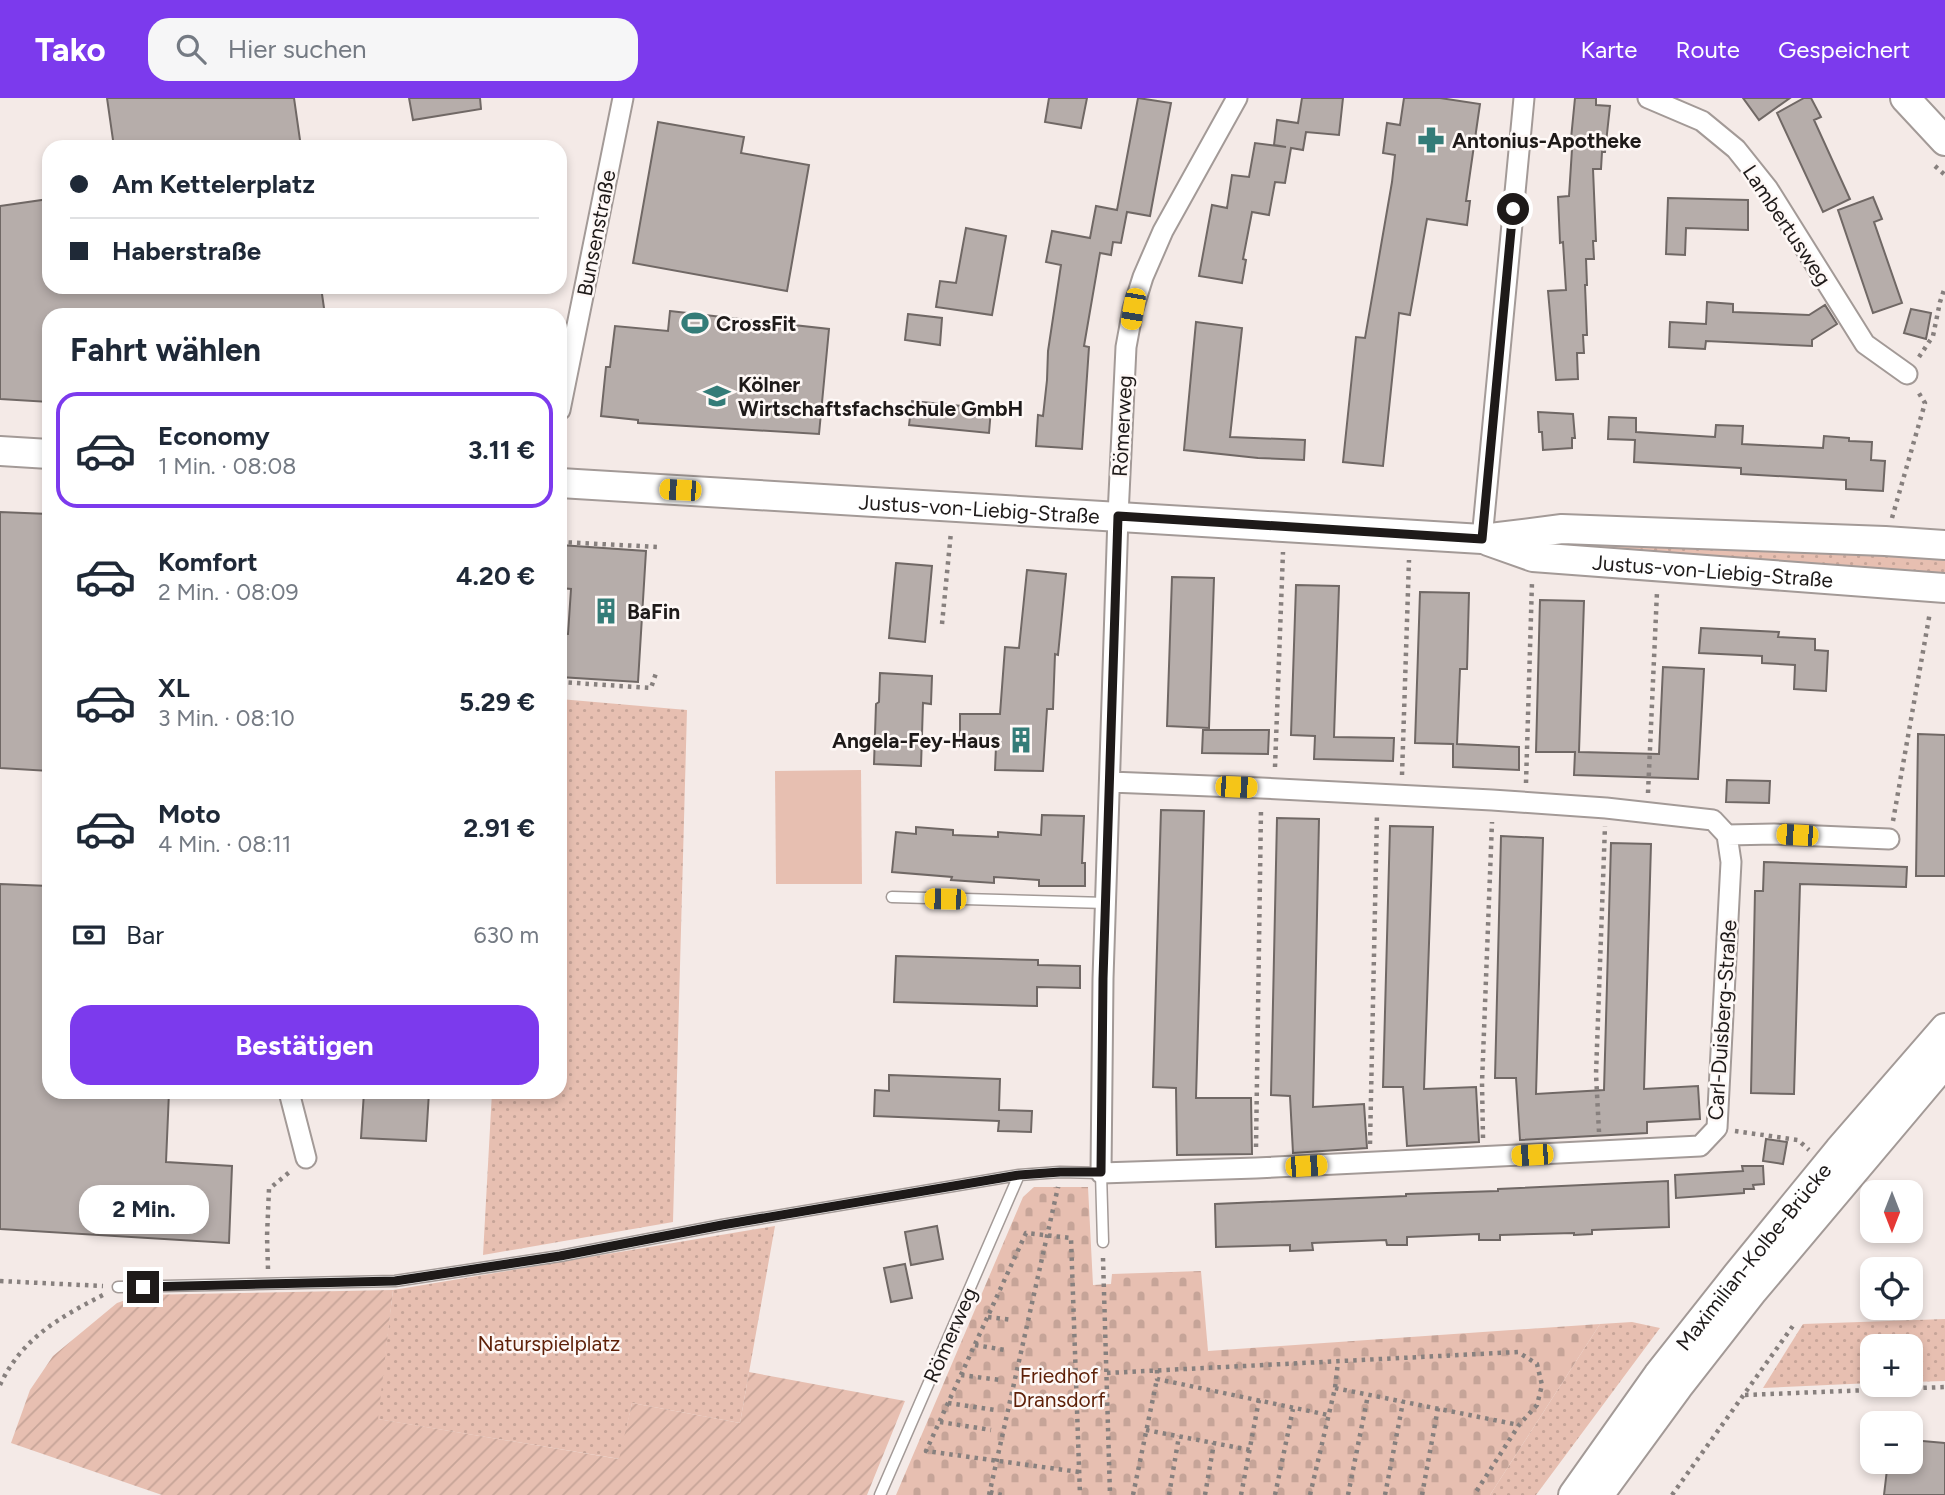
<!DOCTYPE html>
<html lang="de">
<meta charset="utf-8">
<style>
body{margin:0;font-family:Figtree,sans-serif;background:#f6f6f7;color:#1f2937;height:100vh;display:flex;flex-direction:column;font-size:26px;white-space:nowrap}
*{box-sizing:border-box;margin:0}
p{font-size:23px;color:#747a83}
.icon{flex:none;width:38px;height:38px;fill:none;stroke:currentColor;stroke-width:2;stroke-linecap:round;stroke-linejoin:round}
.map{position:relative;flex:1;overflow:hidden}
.details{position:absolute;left:42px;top:210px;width:525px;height:791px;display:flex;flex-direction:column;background:#fff;border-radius:21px;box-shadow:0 4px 10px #0003}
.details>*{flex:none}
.hud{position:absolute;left:42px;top:42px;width:525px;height:154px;border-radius:21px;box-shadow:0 4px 10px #0003;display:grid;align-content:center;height:154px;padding:0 28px;background:#fff}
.needle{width:46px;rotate:180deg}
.buttons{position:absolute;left:1860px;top:1082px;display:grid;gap:14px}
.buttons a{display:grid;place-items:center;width:63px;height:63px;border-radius:14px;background:#fff;box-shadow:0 4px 10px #0003;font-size:35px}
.end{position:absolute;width:32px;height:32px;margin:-16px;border:9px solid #1e1a19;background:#fff;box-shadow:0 0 0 4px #fff}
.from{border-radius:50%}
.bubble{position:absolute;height:49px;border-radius:21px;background:#fff;box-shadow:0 4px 10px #0003;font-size:23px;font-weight:700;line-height:49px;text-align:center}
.car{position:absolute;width:21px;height:42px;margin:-21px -10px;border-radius:9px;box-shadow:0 0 5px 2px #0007;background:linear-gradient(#f5c518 24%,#345 0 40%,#f5c518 0 76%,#345 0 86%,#f5c518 0)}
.hud b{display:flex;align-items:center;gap:24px;height:66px;font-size:26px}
.hud b+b{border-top:2px solid #e0e1e3}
.hud i{width:18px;height:18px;background:#1f2937}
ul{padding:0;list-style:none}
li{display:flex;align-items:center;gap:21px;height:116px;margin:0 14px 10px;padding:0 14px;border:4px solid transparent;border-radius:21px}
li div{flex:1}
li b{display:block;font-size:26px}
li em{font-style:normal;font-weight:700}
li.selected{border-color:#7c3aed}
li>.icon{width:63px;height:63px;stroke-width:1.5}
h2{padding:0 28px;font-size:32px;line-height:84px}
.pay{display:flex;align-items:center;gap:18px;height:77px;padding:0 28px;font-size:26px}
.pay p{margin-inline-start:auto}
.cta{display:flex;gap:14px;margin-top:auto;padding:14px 28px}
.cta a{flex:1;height:80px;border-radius:21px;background:#7c3aed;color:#fff;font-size:28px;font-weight:700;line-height:80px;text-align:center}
header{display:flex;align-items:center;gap:42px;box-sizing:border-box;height:98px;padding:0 35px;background:#7c3aed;color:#fff}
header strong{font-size:33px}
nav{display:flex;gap:38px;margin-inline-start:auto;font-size:24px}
.search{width:490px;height:63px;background:#f6f6f7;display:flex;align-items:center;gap:18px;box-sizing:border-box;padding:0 24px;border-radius:21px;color:#747a83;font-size:26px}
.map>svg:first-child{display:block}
.grass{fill:url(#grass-dots)}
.cemetery{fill:url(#cemetery-stones)}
.garden{fill:url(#garden-furrows)}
.pitch{fill:#e7bfb1}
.building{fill:#b6adaa;stroke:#706865;stroke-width:2}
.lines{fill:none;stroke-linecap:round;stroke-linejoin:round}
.lane-casing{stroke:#a39a97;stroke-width:13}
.street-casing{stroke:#a39a97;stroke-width:23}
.secondary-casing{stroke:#a39a97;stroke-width:32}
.path{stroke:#87807e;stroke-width:4.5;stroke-dasharray:3.5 5;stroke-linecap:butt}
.lane{stroke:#fff;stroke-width:10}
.street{stroke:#fff;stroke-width:19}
.secondary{stroke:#fff;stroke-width:28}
.route{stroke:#1e1a19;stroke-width:9}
.labels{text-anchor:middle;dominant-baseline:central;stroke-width:5;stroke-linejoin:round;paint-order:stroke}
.poi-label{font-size:21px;font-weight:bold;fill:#1e1a19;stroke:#fef8f6;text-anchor:start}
.street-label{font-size:21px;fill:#1e1a19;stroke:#fef8f6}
.park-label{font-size:21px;fill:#5d1f07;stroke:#fef8f6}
</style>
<header>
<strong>Tako</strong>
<div class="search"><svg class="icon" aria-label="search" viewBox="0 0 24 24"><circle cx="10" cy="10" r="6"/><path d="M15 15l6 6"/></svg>Hier suchen</div>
<nav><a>Karte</a><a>Route</a><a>Gespeichert</a></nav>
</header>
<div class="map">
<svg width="1945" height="1397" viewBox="0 0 1945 1397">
<defs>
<pattern id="grass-dots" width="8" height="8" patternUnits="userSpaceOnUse" patternTransform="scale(1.75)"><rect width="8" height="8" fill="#e7bfb1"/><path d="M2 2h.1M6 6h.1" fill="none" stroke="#c6a498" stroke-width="1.8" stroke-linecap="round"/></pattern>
<pattern id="cemetery-stones" width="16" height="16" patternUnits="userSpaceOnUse" patternTransform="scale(1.75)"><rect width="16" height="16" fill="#e7bfb1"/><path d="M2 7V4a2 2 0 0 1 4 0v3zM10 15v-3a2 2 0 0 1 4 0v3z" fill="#c6a498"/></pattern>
<pattern id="garden-furrows" width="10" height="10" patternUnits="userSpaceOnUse" patternTransform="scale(1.75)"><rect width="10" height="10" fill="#e7bfb1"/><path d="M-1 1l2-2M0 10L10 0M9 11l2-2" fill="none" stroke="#c6a498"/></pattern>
</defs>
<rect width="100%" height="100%" fill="#f4eae7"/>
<path class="grass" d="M1546,442L1945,455V481L1545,447Z
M560,601L687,612L673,1124L483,1157L492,994H560Z
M775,1128L740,1325L632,1305L620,1361L377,1321L393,1192Z
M1945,1221V1283L1911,1284V1248H1872V1285L1763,1290L1803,1226Z
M1632,1224L1660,1230L1536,1397H1490L1600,1226Z"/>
<path class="cemetery" d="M1034,1089H1088L1093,1187L1111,1186L1112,1176L1201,1173L1208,1253L1600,1226L1490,1397H896L1023,1099Z"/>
<path class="garden" d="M393,1192L378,1321L619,1361L632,1305L740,1325L749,1274L905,1303L867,1397H162L11,1345L30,1292L53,1258L117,1205L140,1197Z"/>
<path class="pitch" d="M861,672L862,786H776L775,673Z"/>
<path class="building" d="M107,0H294L301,49H114Z
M409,0H480L481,11L413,22Z
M1049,0H1087L1081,30L1045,24Z
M1138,0L1171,5L1150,118L1127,114L1121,145L1113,144L1111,157L1100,155L1084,248L1089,249L1082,351L1036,348L1038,317L1043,318L1047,282L1048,253L1061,167L1046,164L1052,133L1090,140L1096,108L1117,112Z
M1302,0H1343L1339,37L1306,34L1303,52L1291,50L1285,85L1275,84L1269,117L1252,114L1243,161L1246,162L1242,185L1199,178L1212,107L1227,110L1232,77L1249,79L1255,45L1286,49L1274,47L1277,22L1298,25Z
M1404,0H1440L1480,6L1466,103H1470L1467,127L1427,121L1410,217L1399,215L1383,368L1343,364L1356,239L1365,240L1392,84L1395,57L1383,55L1387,25L1400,27Z
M1575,0H1596V7L1610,8L1605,54H1602L1601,71H1593L1596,143H1593L1594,161H1586L1587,187H1585L1587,237H1583L1584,255H1577L1578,281L1556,282L1548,193L1566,192L1563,144L1560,145L1558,99L1569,98L1572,51H1570Z
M1743,0H1790L1759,22Z
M1804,0H1811L1821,19L1814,22L1850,101L1823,114L1777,15Z
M658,24L744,39L741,55L809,67L787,193L633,165Z
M1873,99L1882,121L1874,124L1902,205L1873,215L1838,112Z
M1668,100L1748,102V132L1686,130L1685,157L1666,156Z
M49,101V189H321L325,217H49V304L0,301V108Z
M966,130L1006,138L992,217L936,209L940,183L956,185Z
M1707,204L1733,206V214L1809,217L1825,207L1837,226L1812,242V248L1706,243L1705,251L1669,249L1670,224L1706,226Z
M1911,211L1931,215L1926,241L1904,235Z
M670,213L829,231L819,336L638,325V322L601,318L606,269H610L615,228L668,233Z
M908,216L942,220L940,247L905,242Z
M1196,224L1242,230L1230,339L1305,342L1304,362L1258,360L1184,352Z
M912,303L991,311L989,335L909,327Z
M1538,314L1573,316L1575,340H1572V350L1543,352L1542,334H1539Z
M1609,319L1636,320V334L1715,339L1716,327L1743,328L1742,346L1823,350L1824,338L1849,340V343L1872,344L1871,362L1885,363L1883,393L1846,391V382L1741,376V370L1634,364L1635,342L1608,341Z
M0,414L49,416V673L0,670Z
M560,447L646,453L638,584L560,579V536H568L571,491L560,490Z
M896,465L932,468L925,544L889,540Z
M1027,472L1066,476L1058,557L1055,556L1053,611H1047L1043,673L995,672L996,648H960V616H1000L1005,549L1019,550Z
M1172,479L1214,480L1209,630L1167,628Z
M1296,487L1339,488L1334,639L1394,640L1393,663L1314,661L1315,638L1291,637Z
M1420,494L1469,495L1467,571H1460L1457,646L1519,649V672L1453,669V646L1415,645Z
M1540,502L1584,503L1579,654L1659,656L1663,569L1704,571L1698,681L1574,677L1575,654H1536Z
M1701,530L1779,534L1778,539L1815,541V552L1828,553L1826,593L1794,591L1795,567L1762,565V558L1699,555Z
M880,575L932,578L931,606L923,605L921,668L874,666L876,606L879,604Z
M1203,632H1269L1268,656L1202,655Z
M1918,636L1945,637V778H1916Z
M1727,682L1770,683L1769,705L1726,704Z
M1161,712L1204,713L1196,1000H1251L1252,1056L1177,1057L1176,990L1153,989Z
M1042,717L1084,718L1082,765H1085V788H1039V782L994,779V785L951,782L952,779L892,774L896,734L916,736V729L953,732V737L977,738L998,739V734L1041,737Z
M1277,720L1319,721L1313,1009L1364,1006L1367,1050L1293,1055L1290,998L1271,997Z
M1390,728L1433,729L1424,991L1476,989L1479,1044L1407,1048L1403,989H1383Z
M1501,738L1543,740L1536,996L1604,992L1611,745L1651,746L1644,991L1698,988L1700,1021L1647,1024V1035L1520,1042L1516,980H1495Z
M1764,764L1907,769L1906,789L1800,786L1794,996L1751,995L1755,793H1763Z
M0,786L49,788V994H169L166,1064L232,1068L229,1145L0,1131Z
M896,858L1038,862V867L1080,868V890L1037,889V908L894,904Z
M889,977L1000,981L999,1012L1032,1013L1031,1034L998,1033L999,1023L874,1018L875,992L889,993Z
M364,994H429L426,1043L361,1040Z
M1766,1041L1787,1044L1783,1066L1763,1063Z
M1742,1068H1763L1764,1086L1753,1087L1754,1091H1744V1095L1676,1100L1675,1077L1743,1073Z
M1668,1083L1669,1129L1592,1132V1136L1574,1137V1135L1500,1137V1142H1479V1136L1407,1139V1147H1387L1386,1142L1312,1145L1313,1152L1290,1153V1147L1216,1149L1215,1106L1406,1098V1096L1498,1093V1091Z
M937,1128L943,1161L911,1167L905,1134Z
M905,1166L912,1200L891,1204L884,1170Z
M1911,1342L1945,1345V1397H1884L1888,1363H1911Z"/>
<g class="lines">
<g class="lane-casing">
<path id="lane" d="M892,799L1106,805
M118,1189L395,1183L560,1158L722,1127L1019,1077L1060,1074L1101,1075L1103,1144
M880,1397L1019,1077"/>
</g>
<g class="street-casing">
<path id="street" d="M1648,0L1702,23L1736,51L1768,91L1865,246L1907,276
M560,312L623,0
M1482,441L1524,0
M1110,684L1261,690L1492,702L1606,710L1713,722L1727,737L1731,764L1717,1030L1700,1048L1256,1070L1101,1075L1103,881L1118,418L1126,249L1133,211L1143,179L1163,133L1237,0
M1727,737L1774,736L1889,741
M289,994L306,1060"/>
</g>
<g class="secondary-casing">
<g id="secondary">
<path d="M1905,0L1945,43"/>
<path d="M0,353L49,356"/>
<path id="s1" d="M560,385L1482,441L1562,431L1885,443L1945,447"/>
<path id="s2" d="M1488,443L1533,459L1945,490"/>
<path id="s3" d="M1573,1397L1658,1277L1737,1177L1839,1052L1945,930"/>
<path d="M1599,1397L1678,1289L1753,1193L1945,965"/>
</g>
</g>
<path class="path" d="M1935,68L1945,77
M1919,259L1933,238L1940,204L1945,189
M1892,420L1925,305L1917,292
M560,444L659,449
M942,526L951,434
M560,584L651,590L656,575
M1275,669L1283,454
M1402,677L1409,462
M1526,685L1532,484
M1648,695L1657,494
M1893,723L1930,514
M1735,1033L1798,1042L1809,1052
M1599,1034L1596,976L1605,728
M1483,1040L1482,985L1492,724
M1370,1046L1377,715
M1256,1049L1261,711
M1103,1160L1110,1397
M268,1171L267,1138L269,1091L292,1072
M0,1183L103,1188
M988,1219L1013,1222
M975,1247L1005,1252
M1157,1272V1281L1328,1317
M1107,1275L1518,1254L1537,1266L1542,1287L1537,1307L1519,1327L1474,1397
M961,1277L1000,1282
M0,1287C22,1240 60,1219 105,1196
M1335,1290L1519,1327
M1745,1297L1945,1289
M948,1305L995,1312
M940,1324L991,1332
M1146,1332L1250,1352
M1079,1374L926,1353L1026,1135L1071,1140L1080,1397
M990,1394L1002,1397
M989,1397L1058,1089
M1133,1397L1157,1281
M1169,1397L1179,1338
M1205,1397L1214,1345
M1241,1397L1259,1302
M1275,1397L1293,1311
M1310,1397L1335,1290L1338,1264
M1348,1397L1368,1297
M1385,1397L1403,1304
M1422,1397L1438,1310
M1672,1397L1795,1225"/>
<use href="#lane" class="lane"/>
<use href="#street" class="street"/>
<use href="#secondary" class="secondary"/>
</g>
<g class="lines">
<path class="route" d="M143,1189L395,1183L560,1158L722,1127L1019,1077L1060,1074H1101L1103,881L1118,418L1482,441L1513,111"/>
</g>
<defs>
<g id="pharmacy-bare" transform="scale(2.1)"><path d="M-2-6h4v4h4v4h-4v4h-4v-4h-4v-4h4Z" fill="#347c78" stroke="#fef8f6" stroke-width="2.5" paint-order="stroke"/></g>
<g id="stadium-bare" transform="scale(2.1)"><path d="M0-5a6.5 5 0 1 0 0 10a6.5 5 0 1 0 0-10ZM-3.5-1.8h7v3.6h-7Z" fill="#347c78" stroke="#fef8f6" stroke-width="2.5" paint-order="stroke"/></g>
<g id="school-bare" transform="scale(2.1)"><path d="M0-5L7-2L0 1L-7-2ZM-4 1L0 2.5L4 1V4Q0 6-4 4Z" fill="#347c78" stroke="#fef8f6" stroke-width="2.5" paint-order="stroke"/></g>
<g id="building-bare" transform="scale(2.1)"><path d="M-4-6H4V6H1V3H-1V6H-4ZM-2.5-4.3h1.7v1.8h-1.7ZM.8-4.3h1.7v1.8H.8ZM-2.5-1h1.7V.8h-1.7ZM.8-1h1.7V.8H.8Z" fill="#347c78" stroke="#fef8f6" stroke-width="2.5" paint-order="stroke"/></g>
</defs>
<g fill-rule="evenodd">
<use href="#pharmacy-bare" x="1431" y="42"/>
<use href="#stadium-bare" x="695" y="225"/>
<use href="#school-bare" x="717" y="298"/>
<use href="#building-bare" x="606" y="513"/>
<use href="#building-bare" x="1021" y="642"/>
</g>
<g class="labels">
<g class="poi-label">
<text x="1452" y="42">Antonius-Apotheke</text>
<text x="716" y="225">CrossFit</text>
<text x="738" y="286">Kölner<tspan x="738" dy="24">Wirtschaftsfachschule GmbH</tspan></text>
<text x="627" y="513">BaFin</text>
<text x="1000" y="642" text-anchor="end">Angela-Fey-Haus</text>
</g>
<g class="street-label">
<text transform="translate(1787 127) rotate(56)">Lambertusweg</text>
<text transform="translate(596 135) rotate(-79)">Bunsenstraße</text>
<text transform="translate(1122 328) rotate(-87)">Römerweg</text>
<text stroke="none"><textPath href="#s1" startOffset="420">Justus-von-Liebig-Straße</textPath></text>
<text stroke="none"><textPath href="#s2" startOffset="228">Justus-von-Liebig-Straße</textPath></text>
<text transform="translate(1722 922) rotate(-86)">Carl-Duisberg-Straße</text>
<text stroke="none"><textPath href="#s3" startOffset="299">Maximilian-Kolbe-Brücke</textPath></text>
<text transform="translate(950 1237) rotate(-66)">Römerweg</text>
</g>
<g class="park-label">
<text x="549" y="1245">Naturspielplatz</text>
<text x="1059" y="1277">Friedhof<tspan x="1059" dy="24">Dransdorf</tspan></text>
</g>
</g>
</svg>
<div class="buttons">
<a><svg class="needle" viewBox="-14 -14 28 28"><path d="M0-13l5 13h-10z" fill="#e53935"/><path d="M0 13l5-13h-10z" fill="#747a83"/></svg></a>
<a><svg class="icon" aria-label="locate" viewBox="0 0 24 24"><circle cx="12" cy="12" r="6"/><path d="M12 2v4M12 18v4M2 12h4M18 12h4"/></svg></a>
<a>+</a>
<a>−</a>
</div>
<i class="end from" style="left:1513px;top:111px"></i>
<i class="end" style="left:143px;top:1189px"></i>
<div class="bubble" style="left:79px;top:1087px;width:130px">2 Min.</div>
<i class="car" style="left:1133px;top:211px;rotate:190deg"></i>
<i class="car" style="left:680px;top:392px;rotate:273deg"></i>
<i class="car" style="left:1236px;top:689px;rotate:92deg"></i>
<i class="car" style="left:1797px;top:737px;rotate:273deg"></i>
<i class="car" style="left:945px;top:801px;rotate:271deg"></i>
<i class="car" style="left:1532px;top:1057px;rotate:267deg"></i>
<i class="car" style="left:1306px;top:1068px;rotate:87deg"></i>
<div class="hud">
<b><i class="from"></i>Am Kettelerplatz</b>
<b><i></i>Haberstraße</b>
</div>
<section class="details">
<h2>Fahrt wählen</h2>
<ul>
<li class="selected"><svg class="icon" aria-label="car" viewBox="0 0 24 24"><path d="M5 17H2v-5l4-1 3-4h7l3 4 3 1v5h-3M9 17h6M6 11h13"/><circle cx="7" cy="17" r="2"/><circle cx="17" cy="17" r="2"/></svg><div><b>Economy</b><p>1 Min. · 08:08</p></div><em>3.11 €</em></li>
<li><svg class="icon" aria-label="car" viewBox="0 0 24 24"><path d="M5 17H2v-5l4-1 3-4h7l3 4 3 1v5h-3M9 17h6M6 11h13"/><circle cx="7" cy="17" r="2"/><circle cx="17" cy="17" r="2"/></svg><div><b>Komfort</b><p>2 Min. · 08:09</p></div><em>4.20 €</em></li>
<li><svg class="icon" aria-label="car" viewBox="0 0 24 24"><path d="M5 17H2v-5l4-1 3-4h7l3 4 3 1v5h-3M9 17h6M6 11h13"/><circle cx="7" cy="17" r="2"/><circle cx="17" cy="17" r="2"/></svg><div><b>XL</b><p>3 Min. · 08:10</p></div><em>5.29 €</em></li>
<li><svg class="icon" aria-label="car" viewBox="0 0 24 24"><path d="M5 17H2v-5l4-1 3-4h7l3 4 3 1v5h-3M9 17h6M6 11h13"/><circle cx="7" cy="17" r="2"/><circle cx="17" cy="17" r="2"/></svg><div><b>Moto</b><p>4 Min. · 08:11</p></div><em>2.91 €</em></li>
</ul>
<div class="pay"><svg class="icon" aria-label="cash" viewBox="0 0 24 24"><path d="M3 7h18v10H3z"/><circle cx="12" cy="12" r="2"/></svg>Bar<p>630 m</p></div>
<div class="cta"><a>Bestätigen</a></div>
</section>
</div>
